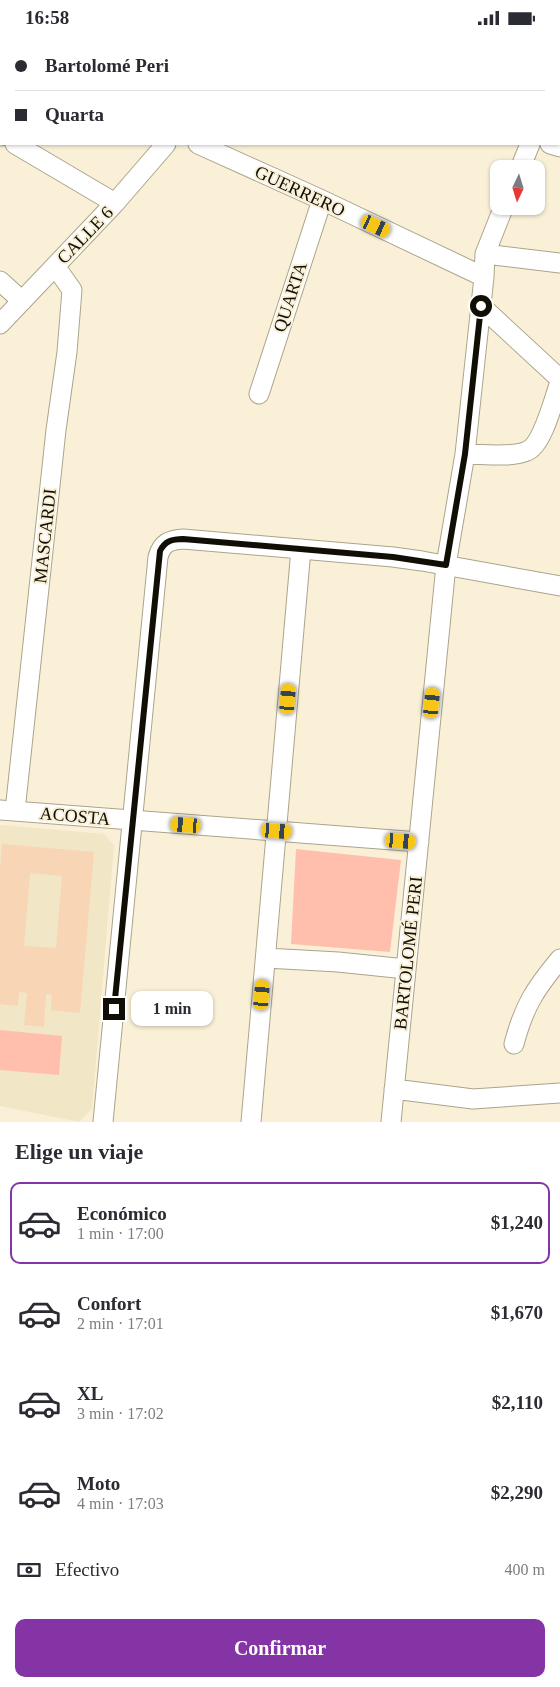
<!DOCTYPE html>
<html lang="es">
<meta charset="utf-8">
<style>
body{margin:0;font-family:Georgia,serif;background:#f7f7f7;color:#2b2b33;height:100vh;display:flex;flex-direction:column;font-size:19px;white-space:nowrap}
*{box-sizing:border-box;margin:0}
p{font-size:16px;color:#7c7c81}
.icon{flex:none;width:28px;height:28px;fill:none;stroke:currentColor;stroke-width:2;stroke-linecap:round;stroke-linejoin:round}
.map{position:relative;height:1087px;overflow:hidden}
.side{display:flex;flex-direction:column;background:#fff;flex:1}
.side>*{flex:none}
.top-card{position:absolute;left:0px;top:0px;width:560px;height:110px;box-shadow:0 1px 4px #0004;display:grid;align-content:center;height:110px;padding:0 15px;background:#fff}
.needle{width:32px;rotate:184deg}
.fabs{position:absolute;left:490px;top:125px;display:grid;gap:10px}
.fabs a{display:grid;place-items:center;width:55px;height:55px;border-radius:10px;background:#fff;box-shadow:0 1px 4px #0004;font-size:25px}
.end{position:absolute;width:22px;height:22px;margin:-11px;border:6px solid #110e06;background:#fff;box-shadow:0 0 0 2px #fff}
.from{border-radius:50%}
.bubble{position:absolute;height:35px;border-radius:10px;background:#fff;box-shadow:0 1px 4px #0004;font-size:16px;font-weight:700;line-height:35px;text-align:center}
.car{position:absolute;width:15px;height:30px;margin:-15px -8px;border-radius:6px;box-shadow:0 0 4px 1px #0007;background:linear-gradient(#f5c518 24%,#345 0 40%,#f5c518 0 76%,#345 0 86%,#f5c518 0)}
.top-card b{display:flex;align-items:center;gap:18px;height:48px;font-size:19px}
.top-card b+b{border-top:1px solid #e1e1e2}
.top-card i{width:12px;height:12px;background:#2b2b33}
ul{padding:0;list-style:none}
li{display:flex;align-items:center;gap:15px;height:82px;margin:0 10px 8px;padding:0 5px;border:2px solid transparent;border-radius:10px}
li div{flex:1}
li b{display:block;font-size:19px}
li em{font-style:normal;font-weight:700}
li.active{border-color:#8434a4}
li>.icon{width:45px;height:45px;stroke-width:1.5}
h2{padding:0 15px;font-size:22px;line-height:60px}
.pay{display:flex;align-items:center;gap:12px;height:55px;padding:0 15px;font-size:19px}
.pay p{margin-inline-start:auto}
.cta{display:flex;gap:10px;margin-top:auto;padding:10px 15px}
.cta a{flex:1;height:58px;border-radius:10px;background:#8434a4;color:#fff;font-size:20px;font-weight:700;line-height:58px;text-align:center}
.status{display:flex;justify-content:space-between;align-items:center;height:35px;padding:0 25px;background:#fff;direction:ltr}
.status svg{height:14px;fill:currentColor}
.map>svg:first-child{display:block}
.built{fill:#f1e6c5}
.green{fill:#ffbfac}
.building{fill:#f7d5b5;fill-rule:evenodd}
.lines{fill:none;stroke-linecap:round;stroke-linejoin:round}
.minor-casing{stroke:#aba48c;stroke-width:21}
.minor{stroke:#fff;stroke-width:19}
.route{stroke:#110e06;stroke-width:6}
.labels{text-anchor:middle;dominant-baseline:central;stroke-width:4;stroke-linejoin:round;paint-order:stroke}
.street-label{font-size:18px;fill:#110e06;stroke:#f9f0d7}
</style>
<div class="status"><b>16:58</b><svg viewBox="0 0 49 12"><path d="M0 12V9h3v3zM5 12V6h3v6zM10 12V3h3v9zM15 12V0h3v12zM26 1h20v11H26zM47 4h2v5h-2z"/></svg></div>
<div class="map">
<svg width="560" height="1087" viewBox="0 0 560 1087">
<rect width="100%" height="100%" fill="#f9f0d7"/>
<path class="built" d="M2,790L104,799L114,810L92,1074L79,1087L0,1071V791Z"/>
<path class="green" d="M296,814L401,825L390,917L291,909Z
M0,995L62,1001L59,1040L0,1035Z"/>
<path class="building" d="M2,809L94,817L80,978L51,975L52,960L46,959L44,992L24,990L27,958L19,957L18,971L0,969V835ZM30,838L62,841L56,913L24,911Z"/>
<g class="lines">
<g class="minor-casing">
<path id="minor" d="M85,0L86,1
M359,0L362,1
M212,1L213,0
M441,1L442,0
M559,32L560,29
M0,100L1,101
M15,109L115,168
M198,109L322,165L484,242
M550,109L560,112
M520,134L530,109
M485,219L560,228
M0,246L22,266
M481,271L560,344
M0,289L115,168L166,109
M259,359L322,165
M465,419C483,419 512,423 527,416C543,410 554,363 560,347
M0,775L419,807
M15,776L56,395L67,317L72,255L55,231
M266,923L338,927L406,934
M514,1009C524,971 535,954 560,924
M394,1054L473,1064L560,1058
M103,1087L158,522C162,508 169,505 183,504L393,522L422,526L560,551
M251,1087L301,514
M391,1087L446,530L465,419L484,242L485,219L504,171"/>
</g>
<use href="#minor" class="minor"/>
</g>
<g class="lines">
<path class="route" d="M114,974L160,516C165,506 172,504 183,504L393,522L446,530L465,419L481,271"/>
</g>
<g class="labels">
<g class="street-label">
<text transform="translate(300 156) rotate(25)">GUERRERO</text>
<text transform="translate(85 200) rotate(-46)">CALLE 6</text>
<text transform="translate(290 262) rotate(-72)">QUARTA</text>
<text transform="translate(45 501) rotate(-84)">MASCARDI</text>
<text transform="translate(75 781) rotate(5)">ACOSTA</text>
<text transform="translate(408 918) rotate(-84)">BARTOLOMÉ PERI</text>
</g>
</g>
</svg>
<div class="fabs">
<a><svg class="needle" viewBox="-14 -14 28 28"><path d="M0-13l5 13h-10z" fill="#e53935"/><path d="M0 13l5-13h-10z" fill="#7c7c81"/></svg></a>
</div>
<i class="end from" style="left:481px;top:271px"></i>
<i class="end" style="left:114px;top:974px"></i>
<div class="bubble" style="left:131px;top:956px;width:82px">1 min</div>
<i class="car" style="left:376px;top:191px;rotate:115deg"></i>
<i class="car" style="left:288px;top:664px;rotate:5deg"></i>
<i class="car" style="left:432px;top:668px;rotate:6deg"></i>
<i class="car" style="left:186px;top:790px;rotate:274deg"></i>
<i class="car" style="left:277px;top:796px;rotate:94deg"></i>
<i class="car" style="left:401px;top:806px;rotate:94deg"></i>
<i class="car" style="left:262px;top:960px;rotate:5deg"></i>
<div class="top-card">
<b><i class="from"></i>Bartolomé Peri</b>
<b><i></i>Quarta</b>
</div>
</div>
<section class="side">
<h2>Elige un viaje</h2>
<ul>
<li class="active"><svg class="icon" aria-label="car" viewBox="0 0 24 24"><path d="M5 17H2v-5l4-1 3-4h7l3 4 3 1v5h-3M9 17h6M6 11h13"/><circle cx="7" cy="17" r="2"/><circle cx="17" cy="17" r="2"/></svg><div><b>Económico</b><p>1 min · 17:00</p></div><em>$1,240</em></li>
<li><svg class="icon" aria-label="car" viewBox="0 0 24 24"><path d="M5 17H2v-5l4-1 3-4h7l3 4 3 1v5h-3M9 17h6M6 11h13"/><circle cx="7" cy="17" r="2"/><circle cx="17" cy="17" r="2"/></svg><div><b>Confort</b><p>2 min · 17:01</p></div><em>$1,670</em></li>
<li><svg class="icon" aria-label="car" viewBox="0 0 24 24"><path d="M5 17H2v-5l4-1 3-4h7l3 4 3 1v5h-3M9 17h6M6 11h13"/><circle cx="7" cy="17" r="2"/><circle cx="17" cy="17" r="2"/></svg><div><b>XL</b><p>3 min · 17:02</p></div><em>$2,110</em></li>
<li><svg class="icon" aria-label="car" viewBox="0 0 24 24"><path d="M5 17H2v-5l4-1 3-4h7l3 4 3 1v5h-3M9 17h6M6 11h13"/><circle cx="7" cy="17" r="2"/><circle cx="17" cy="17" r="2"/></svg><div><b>Moto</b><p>4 min · 17:03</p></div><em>$2,290</em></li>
</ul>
<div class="pay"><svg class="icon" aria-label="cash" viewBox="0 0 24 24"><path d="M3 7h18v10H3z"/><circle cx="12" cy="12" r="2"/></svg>Efectivo<p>400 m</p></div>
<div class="cta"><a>Confirmar</a></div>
</section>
